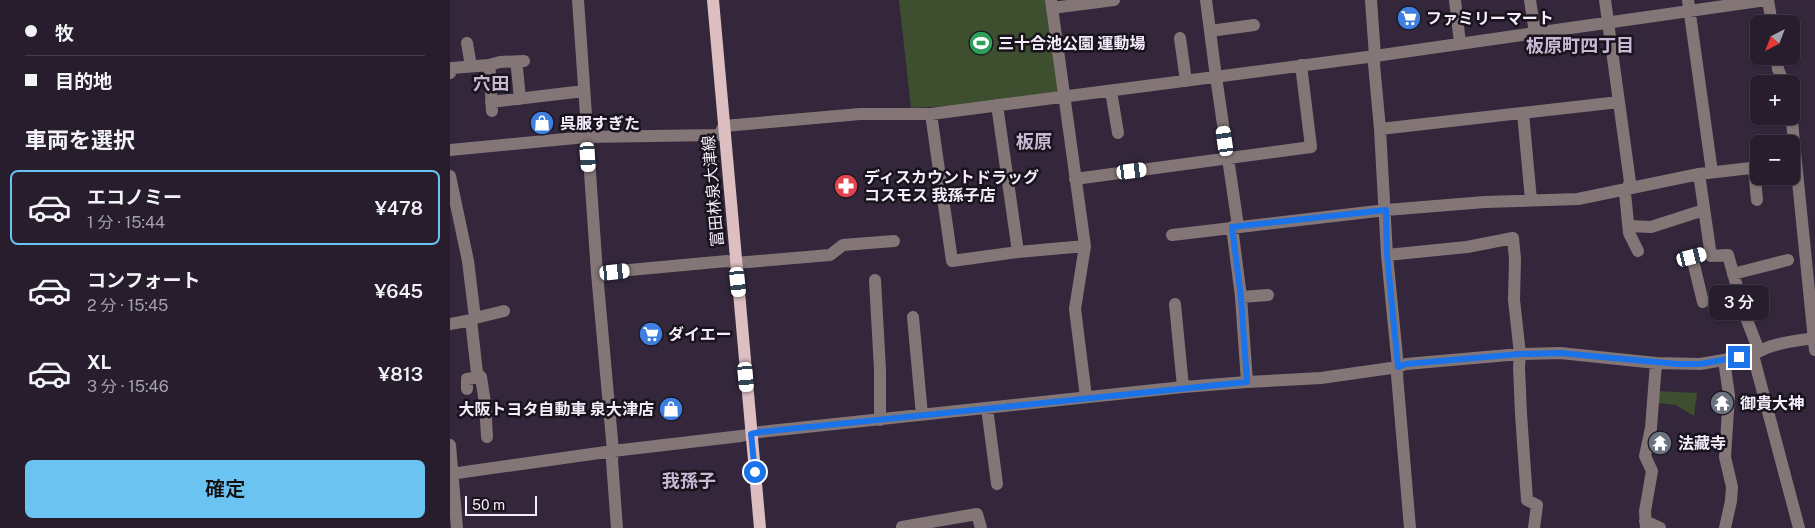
<!DOCTYPE html>
<html lang="ja">
<meta charset="utf-8">
<style>
body{margin:0;font-family:"Public Sans","Noto Sans JP",sans-serif;background:#2f2635;color:#f1f3f6;height:100vh;display:flex;flex-direction:column;font-size:19px;white-space:nowrap}
*{box-sizing:border-box;margin:0}
p{font-size:16px;color:#a4a2aa}
.icon{flex:none;width:28px;height:28px;fill:none;stroke:currentColor;stroke-width:2;stroke-linecap:round;stroke-linejoin:round}
.map{position:relative;flex:1;overflow:hidden}
.sheet{display:flex;flex-direction:column;background:#271d2d;width:450px}
.sheet>*{flex:none}
.guide{display:grid;align-content:center;height:110px;padding:0 25px;background:#271d2d}
.needle{width:32px;rotate:222deg}
.buttons{position:absolute;left:1300px;top:15px;display:grid;gap:10px}
.buttons a{display:grid;place-items:center;width:50px;height:50px;border-radius:8px;background:#271d2d;box-shadow:0 1px 4px #0004,0 0 0 1px #433b49;font-size:25px}
.scale{position:absolute;left:15px;bottom:12px;width:72px;box-sizing:border-box;padding-left:5px;border:2px solid #f5edfb;border-top:0;font-size:14px;line-height:18px;white-space:nowrap;color:#f5edfb;-webkit-text-stroke:4px #18131c;paint-order:stroke}
.end{position:absolute;width:22px;height:22px;margin:-11px;border:6px solid #1a73e8;background:#fff;box-shadow:0 0 0 2px #fff}
.from{border-radius:50%}
.bubble{position:absolute;height:35px;border-radius:8px;background:#271d2d;box-shadow:0 1px 4px #0004,0 0 0 1px #433b49;font-size:16px;font-weight:600;line-height:35px;text-align:center}
.car{position:absolute;width:15px;height:30px;margin:-15px -8px;border-radius:6px;box-shadow:0 0 4px 1px #0007;background:linear-gradient(#fff 24%,#345 0 40%,#fff 0 76%,#345 0 86%,#fff 0)}
.guide b{display:flex;align-items:center;gap:18px;height:48px;font-size:19px}
.guide b+b{border-top:1px solid #433b49}
.guide i{width:12px;height:12px;background:#f1f3f6}
ul{padding:0;list-style:none}
li{display:flex;align-items:center;gap:15px;height:75px;margin:0 10px 8px;padding:0 15px;border:2px solid transparent;border-radius:8px}
li div{flex:1}
li b{display:block;font-size:19px}
li em{font-style:normal;font-weight:600}
li.selected{border-color:#6bc3f2}
li>.icon{width:45px;height:45px;stroke-width:1.5}
h2{padding:0 25px;font-size:22px;line-height:60px}
.action{display:flex;gap:10px;margin-top:auto;padding:10px 25px}
.action a{flex:1;height:58px;border-radius:8px;background:#6bc3f2;color:#111;font-size:20px;font-weight:600;line-height:58px;text-align:center}
main{display:flex;flex:1;min-height:0}
.map>svg:first-child{display:block}
.green{fill:#3d4f2e}
.lines{fill:none;stroke-linecap:round;stroke-linejoin:round}
.minor{stroke:#847677;stroke-width:12}
.major{stroke:#ddbec1;stroke-width:12}
.route{stroke:#1a73e8;stroke-width:6}
.labels{text-anchor:middle;dominant-baseline:central;stroke-width:5;stroke-linejoin:round;paint-order:stroke}
.poi-label{font-size:16px;font-weight:bold;fill:#f5edfb;stroke:#18131c;text-anchor:start}
.street-label{font-size:16px;fill:#f5edfb;stroke:#18131c}
.neighbourhood-label{font-size:18px;font-weight:bold;fill:#c8b8d3;stroke:#18131c}
</style>
<main>
<section class="sheet">
<div class="guide">
<b><i class="from"></i>牧</b>
<b><i></i>目的地</b>
</div>
<h2>車両を選択</h2>
<ul>
<li class="selected"><svg class="icon" aria-label="car" viewBox="0 0 24 24"><path d="M5 17H2v-5l4-1 3-4h7l3 4 3 1v5h-3M9 17h6M6 11h13"/><circle cx="7" cy="17" r="2"/><circle cx="17" cy="17" r="2"/></svg><div><b>エコノミー</b><p>1 分 · 15:44</p></div><em>¥478</em></li>
<li><svg class="icon" aria-label="car" viewBox="0 0 24 24"><path d="M5 17H2v-5l4-1 3-4h7l3 4 3 1v5h-3M9 17h6M6 11h13"/><circle cx="7" cy="17" r="2"/><circle cx="17" cy="17" r="2"/></svg><div><b>コンフォート</b><p>2 分 · 15:45</p></div><em>¥645</em></li>
<li><svg class="icon" aria-label="car" viewBox="0 0 24 24"><path d="M5 17H2v-5l4-1 3-4h7l3 4 3 1v5h-3M9 17h6M6 11h13"/><circle cx="7" cy="17" r="2"/><circle cx="17" cy="17" r="2"/></svg><div><b>XL</b><p>3 分 · 15:46</p></div><em>¥813</em></li>
</ul>
<div class="action"><a>確定</a></div>
</section>
<div class="map">
<svg width="1365" height="528" viewBox="0 0 1365 528">
<rect width="100%" height="100%" fill="#34273c"/>
<path class="green" d="M449,0H596L608,90L606,92L499,106L461,108Z
M1208,391L1247,393L1244,416L1226,405L1207,403Z"/>
<g class="lines">
<path class="minor" d="M128,0L147,273L163,451L162,461L167,528
M601,0L635,246L625,309L636,397
M756,0L766,77L788,226
M921,0L925,56L924,64L930,129L937,255L948,367L947,375L960,528
M1005,0L1010,43
M1080,0L1085,33
M1155,0L1180,182L1175,193L1179,233L1188,251
M1238,0L1262,172
M1318,0L1322,24
M602,8L664,0
M760,31L804,25
M730,38L736,81
M17,43L21,66
M1326,56L1328,69L1334,84
M39,65L50,62L74,61
M67,68L70,99
M0,73L2,68L39,65C41,80 41,96 42,111
M661,91L668,133
M41,102L134,91
M547,105L568,252
M1341,112L1365,350
M1073,113L1081,200
M481,114L502,261L568,252L635,246
M930,129L1169,102
M0,150L136,137L269,135L274,126L410,114H481L925,56L1316,0
M1304,168L1307,200
M1249,174L1261,256L1278,255L1295,315L1309,351
M0,176L18,261L25,318L21,320L0,324
M625,179L861,147L851,65
M1179,226L1201,227L1254,210
M782,227L791,297L797,382
M722,235L936,210L1035,202L1128,199L1249,174L1309,167
M937,255L1017,247L1063,238L1065,259L1064,300L1070,354L1069,367L1071,414L1077,500L1087,505L1084,528
M1242,257L1253,302
M147,273L277,261L286,263L380,255L393,245L444,241
M1283,274L1338,260
M425,280L430,370V420
M791,297L818,295
M725,304L733,387
M463,317L472,415
M25,318L54,311
M21,320L27,373L31,377L35,403L37,437
M1303,355L1349,528
M1274,360L1279,395L1275,457L1282,487L1281,501L1275,528
M17,389V379L31,377
M537,408L547,484
M0,445L7,528
M0,474L163,451L291,436L310,432L733,387L797,382L871,378L948,367L956,364L1070,354L1110,353L1206,363L1250,364L1303,355C1320,343 1345,341 1365,338
M1195,521L1210,528
M452,528V527L527,514L531,528
M1196,528L1195,511L1202,471L1195,456L1201,428L1206,363"/>
<path class="major" d="M263,0L310,528"/>
</g>
<g class="lines">
<path class="route" d="M305,472L301,434L310,432L797,382L791,297L782,227L936,210L937,255L948,367L956,364L1070,354L1110,353L1227,364H1250L1289,357"/>
</g>
<defs>
<g id="supermarket-disc" transform="scale(1.25)"><circle r="9.5" fill="#3f7fe0" stroke="#18131c"/><path d="M-6-5.5h2.5l.6 2H6L4.5 2H-2.5L-4.4-4H-6ZM-1.5 3.2a1.3 1.3 0 1 0 .1 0ZM3 3.2a1.3 1.3 0 1 0 .1 0Z" fill="#fff"/></g>
<g id="stadium-disc" transform="scale(1.25)"><circle r="9.5" fill="#2e9e5b" stroke="#18131c"/><path d="M0-5a6.5 5 0 1 0 0 10a6.5 5 0 1 0 0-10ZM-3.5-1.8h7v3.6h-7Z" fill="#fff"/></g>
<g id="shop-disc" transform="scale(1.25)"><circle r="9.5" fill="#3f7fe0" stroke="#18131c"/><path d="M-5-2.5h2.3a2.7 3.5 0 0 1 5.4 0H5L5.5 6h-11ZM-1.5-2.5h3a1.5 2.3 0 0 0-3 0Z" fill="#fff"/></g>
<g id="pharmacy-disc" transform="scale(1.25)"><circle r="9.5" fill="#e0444e" stroke="#18131c"/><path d="M-2-6h4v4h4v4h-4v4h-4v-4h-4v-4h4Z" fill="#fff"/></g>
<g id="temple-disc" transform="scale(1.25)"><circle r="9.5" fill="#6b7280" stroke="#18131c"/><path d="M0-6L5-2H3V0L6.5 2.5H4V6H1.5V3h-3V6H-4V2.5H-6.5L-3 0V-2H-5Z" fill="#fff"/></g>
</defs>
<g fill-rule="evenodd">
<use href="#supermarket-disc" x="959" y="18"/>
<use href="#stadium-disc" x="531" y="43"/>
<use href="#shop-disc" x="92" y="123"/>
<use href="#pharmacy-disc" x="396" y="186"/>
<use href="#supermarket-disc" x="201" y="334"/>
<use href="#temple-disc" x="1272" y="403"/>
<use href="#shop-disc" x="221" y="409"/>
<use href="#temple-disc" x="1210" y="443"/>
</g>
<g class="labels">
<g class="poi-label">
<text x="976" y="18">ファミリーマート</text>
<text x="548" y="43">三十合池公園 運動場</text>
<text x="110" y="123">呉服すぎた</text>
<text x="414" y="177">ディスカウントドラッグ<tspan x="414" dy="18">コスモス 我孫子店</tspan></text>
<text x="218" y="334">ダイエー</text>
<text x="1290" y="403">御貴大神</text>
<text x="204" y="409" text-anchor="end">大阪トヨタ自動車 泉大津店</text>
<text x="1228" y="443">法藏寺</text>
</g>
<g class="street-label">
<text transform="translate(263 191) rotate(-95)">富田林泉大津線</text>
</g>
<g class="neighbourhood-label">
<text x="1130" y="45">板原町四丁目</text>
<text x="41" y="83">穴田</text>
<text x="584" y="141">板原</text>
<text x="239" y="480">我孫子</text>
</g>
</g>
</svg>
<div class="buttons">
<a><svg class="needle" viewBox="-14 -14 28 28"><path d="M0-13l5 13h-10z" fill="#e53935"/><path d="M0 13l5-13h-10z" fill="#a4a2aa"/></svg></a>
<a>+</a>
<a>−</a>
</div>
<div class="scale">50 m</div>
<i class="end from" style="left:305px;top:472px"></i>
<i class="end" style="left:1289px;top:357px"></i>
<div class="bubble" style="left:1259px;top:285px;width:60px">3 分</div>
<i class="car" style="left:775px;top:141px;rotate:352deg"></i>
<i class="car" style="left:138px;top:157px;rotate:176deg"></i>
<i class="car" style="left:682px;top:171px;rotate:83deg"></i>
<i class="car" style="left:1242px;top:257px;rotate:76deg"></i>
<i class="car" style="left:165px;top:272px;rotate:84deg"></i>
<i class="car" style="left:288px;top:282px;rotate:174deg"></i>
<i class="car" style="left:296px;top:377px;rotate:175deg"></i>
</div>
</main>
